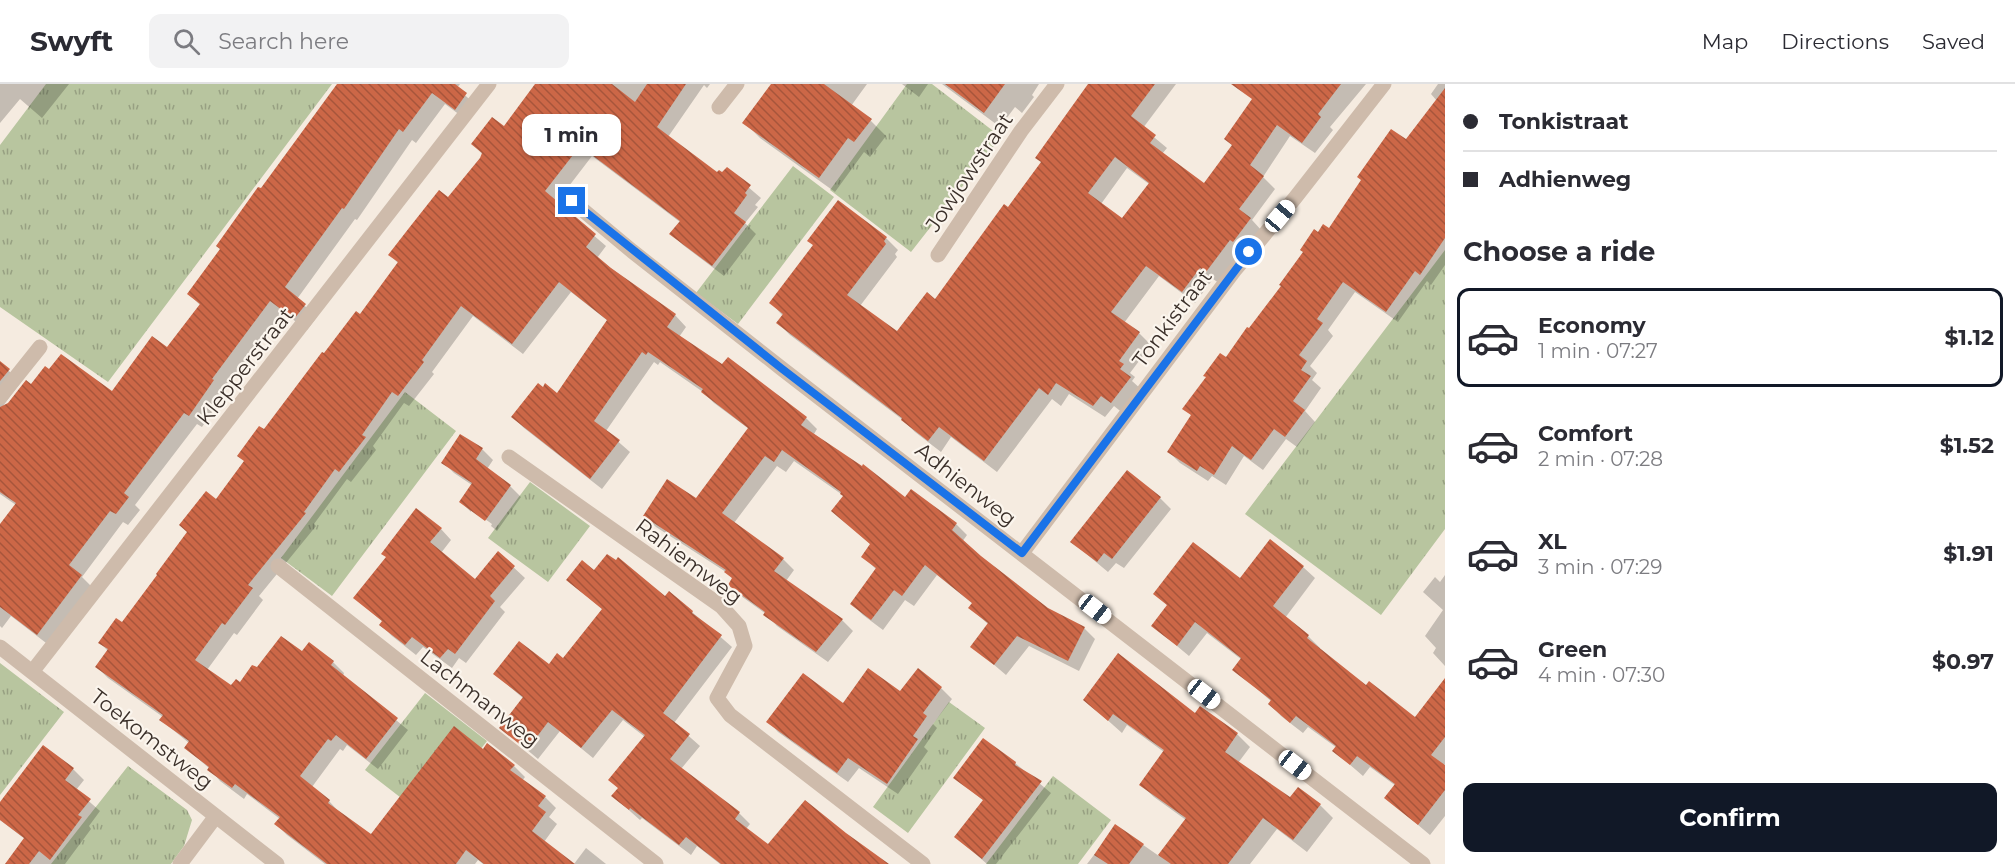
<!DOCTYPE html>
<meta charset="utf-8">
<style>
body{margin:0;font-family:Montserrat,sans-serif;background:#f2f2f3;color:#2b2b33;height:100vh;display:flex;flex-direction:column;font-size:22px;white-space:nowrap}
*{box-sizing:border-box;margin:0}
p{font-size:20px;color:#7c7c81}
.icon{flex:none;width:33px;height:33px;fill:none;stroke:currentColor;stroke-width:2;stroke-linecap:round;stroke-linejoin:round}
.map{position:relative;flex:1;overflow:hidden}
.details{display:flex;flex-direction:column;background:#fff;width:570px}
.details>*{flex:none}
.top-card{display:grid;align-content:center;height:132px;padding:0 18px;background:#fff}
.end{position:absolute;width:27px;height:27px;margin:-14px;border:8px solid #1a73e8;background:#fff;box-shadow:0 0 0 3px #fff}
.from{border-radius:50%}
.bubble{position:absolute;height:42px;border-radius:12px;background:#fff;box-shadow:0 2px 4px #0004;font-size:20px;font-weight:700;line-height:42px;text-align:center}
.car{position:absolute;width:18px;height:36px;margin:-18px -9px;border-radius:8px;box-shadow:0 0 4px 2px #0007;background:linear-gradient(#fff 24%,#345 0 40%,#fff 0 76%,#345 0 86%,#fff 0)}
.top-card b{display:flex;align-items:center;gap:21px;height:57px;font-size:22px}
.top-card b+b{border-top:2px solid #e1e1e2}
.top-card i{width:15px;height:15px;background:#2b2b33}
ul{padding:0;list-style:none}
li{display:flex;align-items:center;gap:18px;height:99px;margin:0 12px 9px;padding:0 6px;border:3px solid transparent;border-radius:12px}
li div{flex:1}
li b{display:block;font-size:22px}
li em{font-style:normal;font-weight:700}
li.selected{border-color:#111827}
li>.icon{width:54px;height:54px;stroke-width:1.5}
h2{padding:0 18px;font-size:27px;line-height:72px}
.action{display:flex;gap:12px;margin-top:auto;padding:12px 18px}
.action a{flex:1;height:69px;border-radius:12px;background:#111827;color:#fff;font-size:24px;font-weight:700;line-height:69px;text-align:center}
header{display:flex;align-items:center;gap:36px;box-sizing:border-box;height:84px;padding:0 30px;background:#fff;border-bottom:2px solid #e1e1e2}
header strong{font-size:28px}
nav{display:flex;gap:33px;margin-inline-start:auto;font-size:21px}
.search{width:420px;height:54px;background:#f2f2f3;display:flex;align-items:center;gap:15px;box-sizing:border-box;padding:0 21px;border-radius:12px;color:#7c7c81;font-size:22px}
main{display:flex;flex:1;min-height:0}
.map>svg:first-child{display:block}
.grass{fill:url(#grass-tufts)}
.shadow{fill:#0003;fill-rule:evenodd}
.building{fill:url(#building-back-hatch);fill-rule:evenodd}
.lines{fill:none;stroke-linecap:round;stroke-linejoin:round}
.lane{stroke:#cebbab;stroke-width:15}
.street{stroke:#cebbab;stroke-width:15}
.route{stroke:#1a73e8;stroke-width:8}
.labels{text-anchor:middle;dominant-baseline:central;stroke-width:4.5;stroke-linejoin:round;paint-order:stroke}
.street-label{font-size:21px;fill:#3b302a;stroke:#fbf5ed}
</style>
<header>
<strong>Swyft</strong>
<div class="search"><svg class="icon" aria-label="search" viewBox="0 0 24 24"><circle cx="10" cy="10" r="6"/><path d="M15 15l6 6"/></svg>Search here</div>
<nav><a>Map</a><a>Directions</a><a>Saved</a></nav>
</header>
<main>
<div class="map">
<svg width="1445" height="780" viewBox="0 0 1445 780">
<defs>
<pattern id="grass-tufts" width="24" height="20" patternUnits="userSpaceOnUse" patternTransform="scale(1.5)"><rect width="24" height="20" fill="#b8c59f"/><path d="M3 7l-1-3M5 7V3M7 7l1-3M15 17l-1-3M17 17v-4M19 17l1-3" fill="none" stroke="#97a082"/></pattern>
<pattern id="building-back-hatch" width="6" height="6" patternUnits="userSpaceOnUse" patternTransform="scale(1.5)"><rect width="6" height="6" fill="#cc6747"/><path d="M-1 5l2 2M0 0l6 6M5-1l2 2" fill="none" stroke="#a7553b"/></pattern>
</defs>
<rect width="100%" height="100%" fill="#f5ebe0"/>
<path class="grass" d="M46,0H332L108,298L0,223V61Z
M907,0H932L1001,53L911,168L830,106Z
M793,82L834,113L738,240L696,209Z
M1445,166V445L1381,531L1245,430Z
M405,308L456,347L332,512L281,474Z
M530,398L590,442L548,498L488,454Z
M0,579L64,628L0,711Z
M425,609L487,657L427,734L365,686Z
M949,618L985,644L908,749L873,723Z
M128,682L187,726L192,736L184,762L171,780H51Z
M1053,692L1111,736L1078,780H986Z"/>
<path class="shadow" d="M0,0H69L42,34L20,15L0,39Z
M339,0H460L457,4L478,23L468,37L445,20L416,59L412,56L357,136L355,135L297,215L317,233L307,246L283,228L224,308L225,309L202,343L197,340L135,421L140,426L128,441L123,438L82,493L93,504L50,562L11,532L2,544L0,542V442L16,421L0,410V279L21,298L3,322L8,321L32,302L113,309L167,265L201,222L189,210Z
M540,0H710L707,4L704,1L668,53L717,91L723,90L727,85L761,114L755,121L758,123L745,139L756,150L724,192L683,161L671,149L680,138L592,72L556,119L606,162L597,174L675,231L686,243L679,253L806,334L817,345L814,350L905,415L956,440L967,451L962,458L1047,525L1084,544L1095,555L1079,587L1029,562L1006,591L972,562L989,541L970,524L973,520L937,491L914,522L905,516L883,546L863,531L852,520L877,486L863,473L871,461L833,427L844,412L794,377L786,388L777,382L734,439L783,475L794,486L786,497L842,536L853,547L828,578L777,542L766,530L741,512L729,501L733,495L726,488L656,443L645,432L696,416L749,345L714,319L703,308L660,278L658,281L654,278L606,347L630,368L602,405L524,344L513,333L557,311L608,237L571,208L523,270L473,232L432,288L434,290L409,322L404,319L373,362L376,366L351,398L347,395L314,440L316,442L259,512L263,516L237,551L234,549L207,586L232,603L241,601L257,585L303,569L310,560L333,578L344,589L343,592L408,646L378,685L347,661L343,667L340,665L312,703L329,717L340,729L372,752L483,667L514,682L525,693L522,697L545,713L556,724L549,733L557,740L544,758L572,780H483L478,776L475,780H325L287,751L276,740L280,735L247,710L244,715L220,697L210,685L186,664L189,659L161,636L163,633L108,594L97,583L108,567L100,559L122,540L216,417L265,348L324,271L360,232L399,180L390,171L448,115L483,71L473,60L504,44Z
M779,0H867L851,22L871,37L886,52L870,73L864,68L835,108L760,54L744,38Z
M902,0H928L919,13Z
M942,0H1039L1032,11L1034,13L1022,29L1015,23L1000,43Z
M1096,0H1176L1143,44L1167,64L1162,70L1204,101L1233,62L1226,55L1253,16L1258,0H1366L1330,43L1333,46L1315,69L1290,52L1263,93L1275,105L1252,136L1262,147L1219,199L1213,195L1195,219L1159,192L1124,239L1139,249L1151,261L1130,289L1135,293L1132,297L1142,306L1124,330L1114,322L1105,333L1069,310L1061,322L1052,315L997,388L951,353L941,368L915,348L903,336L790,251L778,239L783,232L771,219L814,162L809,157L886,154L898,166L895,170L897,173L860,222L897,249L936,217L1009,125ZM1127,84L1149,100L1122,136L1101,120Z
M1438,0H1445V181L1431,201L1427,197L1398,238L1355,208L1328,246L1333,252L1310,282L1317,289L1312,296L1321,304L1305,327L1315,338L1297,363L1286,355L1263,386L1244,372L1226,401L1212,392L1208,397L1180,379L1169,368L1192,332L1184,324L1250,246L1318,150L1330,146L1406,57L1437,17L1431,10Z
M482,365L493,376L487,385L510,402L521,413L497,447L491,442L492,440L471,425V428L461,418L472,401L454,389L443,378Z
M1160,414L1171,425L1124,484L1116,479L1108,488L1072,458Z
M441,445L451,456L441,469L475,497L498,469L525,494L500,523L505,528L466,579L459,574L452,584L423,563L416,571L392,552L381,541L383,538L355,514Z
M1303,483L1315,494L1285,534L1308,552L1320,564L1319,566L1366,603L1416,635L1445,597V680L1443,682L1445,683V732L1430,751L1386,714L1396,702L1370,683L1363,692L1334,667L1337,664L1308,643L1303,649L1281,632L1270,620L1272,618L1234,585L1242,576L1207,549L1189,572L1153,542L1168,522L1155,510Z
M595,488L665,514L692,528L732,563L674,639L700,662L681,685L739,729L750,740L746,745L768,762L805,718L885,780H720L697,762L691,771L642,734L640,736L613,712L619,705L610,696L645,653L623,636L593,674L560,647L538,675L501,644L524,615L495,590L549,583L563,576L603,526L568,496Z
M1445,491V582L1433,569L1436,564L1425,552L1443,526L1423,508L1435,493L1440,498Z
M941,604L952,615L933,640L937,644L924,663L928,667L898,710L859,684L848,698L778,648L768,637L844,621Z
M1085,616L1196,631L1237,650L1250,663L1238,679L1290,715L1320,721L1333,734L1307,768L1277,745L1250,780H1087L1116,742L1159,772L1186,736L1154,713L1141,701L1164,668L1127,641L1122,649Z
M1015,679L1051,709L996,780H987L956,753L984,717L955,694Z
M73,685L84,696L76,706L100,727L89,742L91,745L65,780H7L25,755L0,736V720Z
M586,764L606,780H574Z"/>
<path class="building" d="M337,0H455L467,9L455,26L432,9L403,48L399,45L344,125L342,124L285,203L306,220L294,235L270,217L212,295L214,296L189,332L184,329L124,409L129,413L116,430L110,427L69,481L82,491L37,551L0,523V440L16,419L0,408V323L8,319L26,296L31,300L45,282L49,285L61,270L112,307L152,252L167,263L200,220L187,210L220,165L216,162L258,103L261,104Z
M535,0H612L635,18L647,0H686L657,43L717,88L719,86L722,88L727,83L751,101L745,109L747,111L734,129L746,138L712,182L669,150L680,137L580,62L545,107L596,150L586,163L611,184L676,230L667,243L722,280L728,273L807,333L801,341L862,382L863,380L905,413L911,405L957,439L952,446L981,472L1048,524L1085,543L1068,577L1017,552L994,581L970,563L988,539L968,524L972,519L925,481L902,512L894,506L871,536L850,520L876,484L861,473L870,460L831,427L843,412L840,410L841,408L782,366L774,378L765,372L722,429L784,474L774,487L843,535L816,568L763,531L765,528L728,501L732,494L724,488L726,486L643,432L667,395L696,414L748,344L701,308L703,305L648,268L646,271L642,268L594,337L620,356L590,395L511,333L538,299L543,303L545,299L557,309L607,236L559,198L512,260L461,222L422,276L424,278L398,312L392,308L362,351L366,353L339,388L335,385L304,428L306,429L248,501L253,504L225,541L222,539L195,576L231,601L236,595L240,598L252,581L257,583L281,552L302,567L309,558L334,577L331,581L398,634L366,675L336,651L331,657L328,655L300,692L330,716L328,719L371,750L454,642L483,665L487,659L515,681L510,686L546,712L538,722L546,728L532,747L575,780H484L466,766L456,780H327L274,740L280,733L235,700L232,704L207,686L209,683L184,664L189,657L159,636L163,631L95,583L108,565L98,559L116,534L122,538L157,491L156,490L187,448L179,441L206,407L216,415L244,377L237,372L259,342L264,345L322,268L324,269L356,227L360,230L398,178L388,171L409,144L439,106L448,113L480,74L482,69L471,60L492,33L504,42Z
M771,0H824L872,35L854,58L848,54L819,94L742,39Z
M945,0H1005L984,29Z
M1088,0H1155L1131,32L1156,51L1150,59L1204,99L1232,61L1224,55L1252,15L1231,0H1341L1318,30L1321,33L1302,59L1277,41L1250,81L1264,92L1239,125L1251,134L1233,158L1230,156L1206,188L1200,184L1182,208L1146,182L1111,228L1140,248L1119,277L1124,280L1120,285L1131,293L1111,319L1101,312L1093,322L1056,299L1048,311L1039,304L984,377L939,343L928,357L901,336L902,334L776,239L783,230L769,219L813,161L807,157L838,116L887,153L884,157L886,160L847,211L897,247L927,208L935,215L1004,120L1008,123L1041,78L1035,74ZM1115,73L1149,99L1122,134L1088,109Z
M1445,4V154L1420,191L1415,187L1386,228L1343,198L1317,235L1323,239L1299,271L1307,277L1301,286L1311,292L1293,317L1305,326L1285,353L1274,345L1251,376L1232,362L1214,391L1200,382L1197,387L1167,368L1191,331L1182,325L1206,293L1203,292L1220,269L1226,273L1247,243L1249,244L1281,202L1279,201L1303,168L1300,166L1314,145L1318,148L1323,140L1329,144L1361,96L1357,93L1391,45L1406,55Z
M0,277L10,285L0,297Z
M460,350L483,364L476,375L511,401L485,437L459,418L472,399L441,379Z
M1127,386L1161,413L1112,475L1104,469L1097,478L1070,458Z
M416,424L442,444L430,458L475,495L498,467L515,482L490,512L495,517L455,570L448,565L440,574L412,553L405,561L379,541L382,537L353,514L386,473L381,470Z
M1270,455L1304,482L1273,522L1309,551L1307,554L1366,601L1369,597L1415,633L1445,594V653L1431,671L1445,681V706L1418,741L1384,714L1395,700L1357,672L1350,681L1332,667L1336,662L1296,632L1290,639L1268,620L1271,616L1232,586L1241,574L1195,538L1177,562L1151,542L1167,521L1153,510L1193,458L1240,494Z
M607,470L616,476L618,473L665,512L669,507L693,527L692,529L722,551L663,629L690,650L670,675L740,728L735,735L768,760L805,716L846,749L889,780H721L686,753L679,761L630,724L629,726L611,712L618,704L608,696L645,651L612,626L581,664L548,638L527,666L499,644L523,613L493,590L519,557L549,580L557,569L563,574L602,525L566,496L582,476L594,486Z
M1118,569L1195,629L1200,622L1238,649L1225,668L1290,713L1298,703L1321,720L1293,756L1263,734L1228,780H1171L1158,771L1186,734L1139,701L1164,666L1113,630L1108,637L1083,616Z
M868,584L900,607L918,584L942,603L923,629L927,632L913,652L918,655L887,700L848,674L837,689L766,638L803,589L843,619Z
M983,654L1016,678L1015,681L1042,697L982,775L954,753L983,716L953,694Z
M43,661L74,684L65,696L91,715L78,731L82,733L50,776L39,767L29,780H5L24,754L0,736V718Z
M1115,740L1144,760L1129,780H1108L1094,771Z"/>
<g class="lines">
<path class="lane" d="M0,313L40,263"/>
<path class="street" d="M719,23L737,0
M572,117L632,167L781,284L1423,780
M938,171L1021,47L1057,0
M509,373L721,522L739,542L745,562L717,614L730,631L923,780
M1022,469L1234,187L1295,114L1384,0
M278,482L656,780
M0,563L277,780
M32,588L489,0
M180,780L216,732"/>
</g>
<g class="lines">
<path class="route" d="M572,117L781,284L1022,469L1249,168"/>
</g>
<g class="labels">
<g class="street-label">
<text transform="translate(969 88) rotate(-56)">Jowjowstraat</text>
<text transform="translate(1172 234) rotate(-53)">Tonkistraat</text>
<text transform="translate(245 282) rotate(-52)">Klepperstraat</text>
<text transform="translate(966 400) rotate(38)">Adhienweg</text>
<text transform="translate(689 477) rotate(37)">Rahiemweg</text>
<text transform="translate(480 614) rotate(38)">Lachmanweg</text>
<text transform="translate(152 655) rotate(38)">Toekomstweg</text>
</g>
</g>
</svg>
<i class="end from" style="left:1249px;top:168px"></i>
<i class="end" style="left:572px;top:117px"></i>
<div class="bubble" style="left:522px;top:30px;width:99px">1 min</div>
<i class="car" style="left:1280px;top:132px;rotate:40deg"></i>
<i class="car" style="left:1095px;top:525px;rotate:128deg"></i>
<i class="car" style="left:1204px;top:610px;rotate:128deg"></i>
<i class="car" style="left:1295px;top:681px;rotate:128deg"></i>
</div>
<section class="details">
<div class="top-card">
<b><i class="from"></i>Tonkistraat</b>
<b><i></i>Adhienweg</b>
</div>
<h2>Choose a ride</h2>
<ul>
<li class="selected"><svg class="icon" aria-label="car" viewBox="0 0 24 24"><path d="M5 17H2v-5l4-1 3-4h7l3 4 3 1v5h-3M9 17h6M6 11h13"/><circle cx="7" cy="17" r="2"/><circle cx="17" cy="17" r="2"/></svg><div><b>Economy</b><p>1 min · 07:27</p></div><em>$1.12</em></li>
<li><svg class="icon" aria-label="car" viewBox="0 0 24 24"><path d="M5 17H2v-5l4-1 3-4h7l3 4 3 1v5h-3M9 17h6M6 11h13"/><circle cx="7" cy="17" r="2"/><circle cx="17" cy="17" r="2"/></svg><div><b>Comfort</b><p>2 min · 07:28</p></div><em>$1.52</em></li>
<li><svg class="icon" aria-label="car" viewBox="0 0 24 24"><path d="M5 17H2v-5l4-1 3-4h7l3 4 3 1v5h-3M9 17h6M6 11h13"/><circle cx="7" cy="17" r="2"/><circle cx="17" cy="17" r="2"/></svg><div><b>XL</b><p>3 min · 07:29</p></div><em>$1.91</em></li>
<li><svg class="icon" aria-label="car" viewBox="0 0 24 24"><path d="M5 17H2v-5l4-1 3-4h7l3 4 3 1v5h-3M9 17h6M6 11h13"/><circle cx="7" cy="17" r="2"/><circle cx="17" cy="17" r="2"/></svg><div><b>Green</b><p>4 min · 07:30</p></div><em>$0.97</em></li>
</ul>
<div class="action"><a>Confirm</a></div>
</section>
</main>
